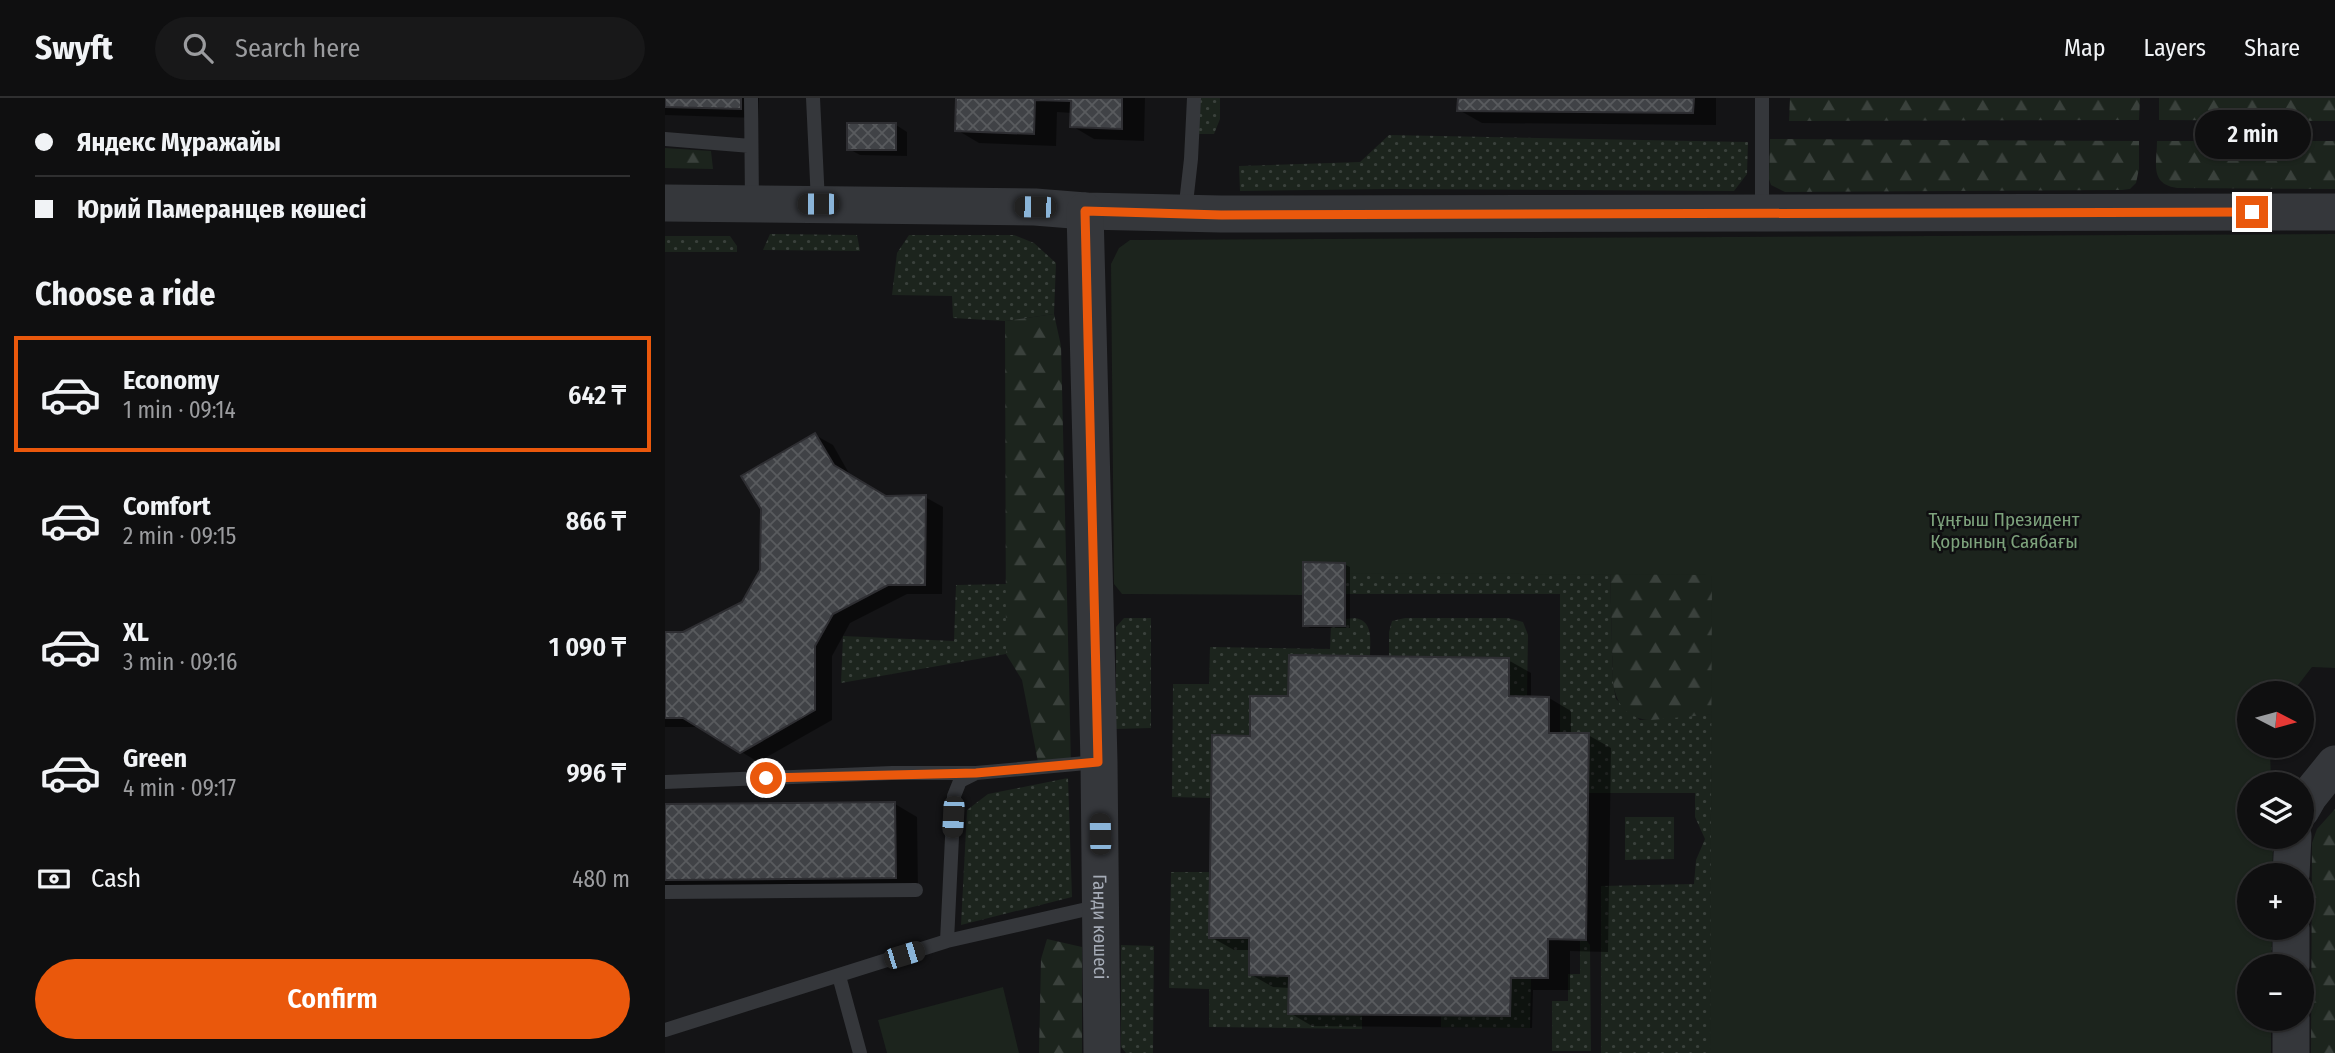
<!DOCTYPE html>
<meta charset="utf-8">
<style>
body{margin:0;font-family:"Fira Sans Condensed",sans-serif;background:#181819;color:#f1f3f6;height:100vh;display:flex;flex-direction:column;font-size:26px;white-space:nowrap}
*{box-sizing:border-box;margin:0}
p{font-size:23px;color:#9b9c9f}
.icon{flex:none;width:38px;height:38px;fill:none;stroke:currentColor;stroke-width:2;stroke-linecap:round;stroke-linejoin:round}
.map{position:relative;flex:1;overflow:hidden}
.details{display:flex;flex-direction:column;background:#0f0f10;width:665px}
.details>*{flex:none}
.hud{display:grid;align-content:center;height:154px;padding:0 35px;background:#0f0f10}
.needle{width:46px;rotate:96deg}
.controls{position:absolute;left:1572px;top:583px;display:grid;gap:14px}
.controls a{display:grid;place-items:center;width:77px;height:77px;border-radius:50%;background:#0f0f10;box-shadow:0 2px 5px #0004,0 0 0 2px #2f2f30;font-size:35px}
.end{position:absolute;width:32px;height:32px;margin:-16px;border:9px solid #ea580c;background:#fff;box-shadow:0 0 0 4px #fff}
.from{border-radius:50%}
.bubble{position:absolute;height:49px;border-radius:24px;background:#0f0f10;box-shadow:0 2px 5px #0004,0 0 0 2px #2f2f30;font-size:23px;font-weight:600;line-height:49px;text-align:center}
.car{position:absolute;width:21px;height:42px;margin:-21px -10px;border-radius:9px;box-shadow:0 0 5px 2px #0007;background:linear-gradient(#222 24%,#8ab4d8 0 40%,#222 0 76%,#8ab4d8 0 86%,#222 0)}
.hud b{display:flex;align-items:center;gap:24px;height:66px;font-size:26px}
.hud b+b{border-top:2px solid #2f2f30}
.hud i{width:18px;height:18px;background:#f1f3f6}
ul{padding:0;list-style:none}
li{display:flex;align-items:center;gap:21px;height:116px;margin:0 14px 10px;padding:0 21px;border:4px solid transparent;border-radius:0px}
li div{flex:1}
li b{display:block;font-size:26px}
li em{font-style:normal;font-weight:600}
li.on{border-color:#ea580c}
li>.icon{width:63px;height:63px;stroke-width:1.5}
h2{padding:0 35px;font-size:32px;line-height:84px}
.pay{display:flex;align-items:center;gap:18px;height:77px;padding:0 35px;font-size:26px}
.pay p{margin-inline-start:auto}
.primary-button{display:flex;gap:14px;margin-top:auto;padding:14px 35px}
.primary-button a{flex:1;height:80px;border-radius:42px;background:#ea580c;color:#fff;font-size:28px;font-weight:600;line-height:80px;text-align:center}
header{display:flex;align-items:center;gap:42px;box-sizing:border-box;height:98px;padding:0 35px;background:#0f0f10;border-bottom:2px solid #2f2f30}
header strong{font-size:33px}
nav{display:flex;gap:38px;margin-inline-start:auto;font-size:24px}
.search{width:490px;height:63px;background:#181819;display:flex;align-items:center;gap:18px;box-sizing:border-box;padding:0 24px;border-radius:38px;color:#9b9c9f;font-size:26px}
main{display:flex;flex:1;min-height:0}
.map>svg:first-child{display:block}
.grass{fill:url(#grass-dots)}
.forest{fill:url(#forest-firs)}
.park{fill:#1c241d}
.shadow{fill:#0007}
.building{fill:url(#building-cross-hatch);stroke:#2e2e32;stroke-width:2}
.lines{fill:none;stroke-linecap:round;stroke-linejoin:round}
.service{stroke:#35373b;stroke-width:14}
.tertiary{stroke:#35373b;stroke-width:37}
.route{stroke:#ea580c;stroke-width:9}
.labels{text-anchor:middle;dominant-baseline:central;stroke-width:5;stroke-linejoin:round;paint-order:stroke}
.park-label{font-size:19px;fill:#7da27c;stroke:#0f0f11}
.street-label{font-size:19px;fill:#a6acb7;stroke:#0f0f11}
</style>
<header>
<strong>Swyft</strong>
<div class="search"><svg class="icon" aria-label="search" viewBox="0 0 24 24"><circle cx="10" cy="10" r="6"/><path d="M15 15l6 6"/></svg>Search here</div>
<nav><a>Map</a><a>Layers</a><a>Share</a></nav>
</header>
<main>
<section class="details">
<div class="hud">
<b><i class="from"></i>Яндекс Мұражайы</b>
<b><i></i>Юрий Памеранцев көшесі</b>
</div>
<h2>Choose a ride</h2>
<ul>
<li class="on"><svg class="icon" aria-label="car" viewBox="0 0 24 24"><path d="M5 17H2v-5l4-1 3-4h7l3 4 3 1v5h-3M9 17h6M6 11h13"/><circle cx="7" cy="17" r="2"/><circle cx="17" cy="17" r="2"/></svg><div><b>Economy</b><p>1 min · 09:14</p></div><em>642 ₸</em></li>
<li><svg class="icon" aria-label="car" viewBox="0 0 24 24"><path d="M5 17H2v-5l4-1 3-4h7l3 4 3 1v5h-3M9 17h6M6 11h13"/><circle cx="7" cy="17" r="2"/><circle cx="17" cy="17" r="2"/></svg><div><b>Comfort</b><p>2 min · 09:15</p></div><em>866 ₸</em></li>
<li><svg class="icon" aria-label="car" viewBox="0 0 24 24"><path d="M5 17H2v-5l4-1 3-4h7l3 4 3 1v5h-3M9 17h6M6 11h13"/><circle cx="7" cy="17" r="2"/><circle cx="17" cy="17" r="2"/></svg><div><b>XL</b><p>3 min · 09:16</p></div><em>1 090 ₸</em></li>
<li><svg class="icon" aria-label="car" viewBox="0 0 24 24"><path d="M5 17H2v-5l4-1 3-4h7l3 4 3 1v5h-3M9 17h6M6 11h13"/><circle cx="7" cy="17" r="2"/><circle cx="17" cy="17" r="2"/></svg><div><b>Green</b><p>4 min · 09:17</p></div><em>996 ₸</em></li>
</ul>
<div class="pay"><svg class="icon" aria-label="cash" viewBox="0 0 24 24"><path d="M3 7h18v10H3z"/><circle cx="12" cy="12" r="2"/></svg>Cash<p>480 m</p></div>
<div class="primary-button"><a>Confirm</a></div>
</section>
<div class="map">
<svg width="1670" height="955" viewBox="0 0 1670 955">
<defs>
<pattern id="grass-dots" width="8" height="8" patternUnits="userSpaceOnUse" patternTransform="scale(1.75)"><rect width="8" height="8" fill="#1c241d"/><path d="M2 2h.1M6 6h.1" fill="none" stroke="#3a413c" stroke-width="1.8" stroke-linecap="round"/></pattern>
<pattern id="forest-firs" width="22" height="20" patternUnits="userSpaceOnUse" patternTransform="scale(1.75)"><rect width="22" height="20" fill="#1c241d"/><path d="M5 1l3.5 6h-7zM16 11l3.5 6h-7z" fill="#3a413c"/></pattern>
<pattern id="building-cross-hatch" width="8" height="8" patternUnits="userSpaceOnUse" patternTransform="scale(1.75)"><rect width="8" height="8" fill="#404246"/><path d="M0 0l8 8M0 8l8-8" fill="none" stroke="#595b5e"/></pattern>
</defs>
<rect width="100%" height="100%" fill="#141416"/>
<path class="grass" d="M535,0H555V21L549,36H533Z
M724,37L1083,44L1082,76L1069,93L725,91L575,93L574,68L695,64Z
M105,136L192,137L195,153L98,152Z
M244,137H349L369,145L391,165L389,216L340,223L288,220L287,198L227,197L232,155Z
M0,138H65L72,148V154H0Z
M945,470L948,585L951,601L975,622L1095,612L1541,748L1608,739L1607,777H1584V830H1607L1606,868H1584V920L1606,921V955H936V788L1029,786L1031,762L1040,741L1030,719V695H923L895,635V496H680V471Z
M342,486L341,556L176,585L178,538L289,543L291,487Z
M459,520H486V630L451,631V529Z
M690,520C709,523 705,543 705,558L623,598H585V638L547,637L546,700L507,699L508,586H544L545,549L665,551L666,528H680V521Z
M740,520H843L858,524L863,537L862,598H844V560L724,559V534L727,523Z
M403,680L407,799L296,827L302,712L323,696Z
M960,719H1009V761L960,762Z
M506,774H545L544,840H584V877L624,878L623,916H697V931L544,929V891L504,890Z
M915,842H921L925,847L926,953H887V903H903V876H915Z
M456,847L489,848L488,955H461L456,949Z
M846,880H866L865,930L776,929V918H845Z"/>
<path class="forest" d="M1125,0H1475L1474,22L1124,23Z
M1494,0H1670V23L1494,22Z
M1105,41L1474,43V71L1471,85L1465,91L1457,92L1120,94L1106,87L1104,81Z
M1670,43V91L1512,90C1484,86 1492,65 1492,43Z
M0,50L46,53L48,71L0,70Z
M389,216L396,248L406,666L374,669L357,582L341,556L340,223Z
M945,470H1093L1095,612L986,622C962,621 952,608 948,585Z
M1670,711V955H1646L1647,745L1652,731Z
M382,841L417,849V955H374L376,861Z"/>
<path class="park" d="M1670,136V570L1647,569L1627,595H1584V648H1605L1606,686H1584V738L1608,739L1607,777H1584V830H1607L1606,868H1584V920L1606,921V955H1045L1047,477L680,475L679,465L639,464L638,497L457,496L449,486L446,166L454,150L465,142Z
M338,889L354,955H222L213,922Z"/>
<path class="shadow" d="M0,0H94L93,20L0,17Z
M293,0H480L479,43L429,41L407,28V15L392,14L391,48L314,45L292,32Z
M794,0H1051V27L817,25L794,12Z
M231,27L242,34V58L195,57L184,51Z
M150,337L168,347L186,379L221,399H260L278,409L277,496H242L185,525L167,558V622L93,664L36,629H0V536H19L78,506L96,473Z
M679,466L685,469V530H645L640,527Z
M843,562L866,575V600H884L906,613V637H923L946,650L943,854L905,853V892H868L867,930L647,928L625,915V890L608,889L585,876V852H569L546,839L587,640L625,600Z
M230,706L252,719L253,792L0,795V708Z"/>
<path class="building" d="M0,0H76V11L0,9Z
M291,0H457V31L405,29L406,3L370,2L369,36L290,33Z
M793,0H1029L1028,15L792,13Z
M182,25H231V52H182Z
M150,335L169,367L221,398L261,397L260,487H223L168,516L150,548V612L75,655L18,620H0V534H18L77,504L95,472L96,411L76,378Z
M638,464L680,465V528H638Z
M624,557L844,560V598L884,599V635H924L921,842L883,841V880H846L845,918L623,916L624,878L584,877V840H544L547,637L585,638V598H623Z
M230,704L231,780L0,782V706Z"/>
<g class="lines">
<path class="service" d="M86,0L87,105
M148,0L153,104
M0,41L86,48
M520,114L526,61L529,0
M1097,114V0
M0,684L227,675H311
M0,794L251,792
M282,843L289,698L295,683L311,675L432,664
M174,878L195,955
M0,932L282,843L435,808"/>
<g class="tertiary">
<path d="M0,105L370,109L420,113L556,116L1670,114"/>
<path id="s1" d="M420,113L434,664L437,955"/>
<path d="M1636,712L1644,698L1670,666"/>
<path d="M1626,777L1628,738"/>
<path d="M1626,868V830"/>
<path d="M1626,955V920"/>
</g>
</g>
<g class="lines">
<path class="route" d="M101,680L311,675L433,664L420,113L556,117L1587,114"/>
</g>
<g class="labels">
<g class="park-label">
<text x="1339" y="421">Тұңғыш Президент<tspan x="1339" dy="22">Қорының Саябағы</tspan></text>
</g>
<g class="street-label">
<text stroke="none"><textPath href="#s1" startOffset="716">Ганди көшесі</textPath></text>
</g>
</g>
</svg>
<div class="controls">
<a><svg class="needle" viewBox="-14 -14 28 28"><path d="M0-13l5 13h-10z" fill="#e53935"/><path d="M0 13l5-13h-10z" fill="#9b9c9f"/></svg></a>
<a><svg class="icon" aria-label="layers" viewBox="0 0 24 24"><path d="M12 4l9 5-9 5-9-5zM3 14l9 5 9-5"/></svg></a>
<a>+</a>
<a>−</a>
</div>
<i class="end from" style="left:101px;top:680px"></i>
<i class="end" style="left:1587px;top:114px"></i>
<div class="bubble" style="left:1530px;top:12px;width:116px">2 min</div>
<i class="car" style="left:153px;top:106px;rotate:270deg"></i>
<i class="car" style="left:370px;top:109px;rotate:271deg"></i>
<i class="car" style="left:288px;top:719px;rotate:183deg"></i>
<i class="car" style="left:435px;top:736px;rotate:359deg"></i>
<i class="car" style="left:239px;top:857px;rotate:73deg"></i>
</div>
</main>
